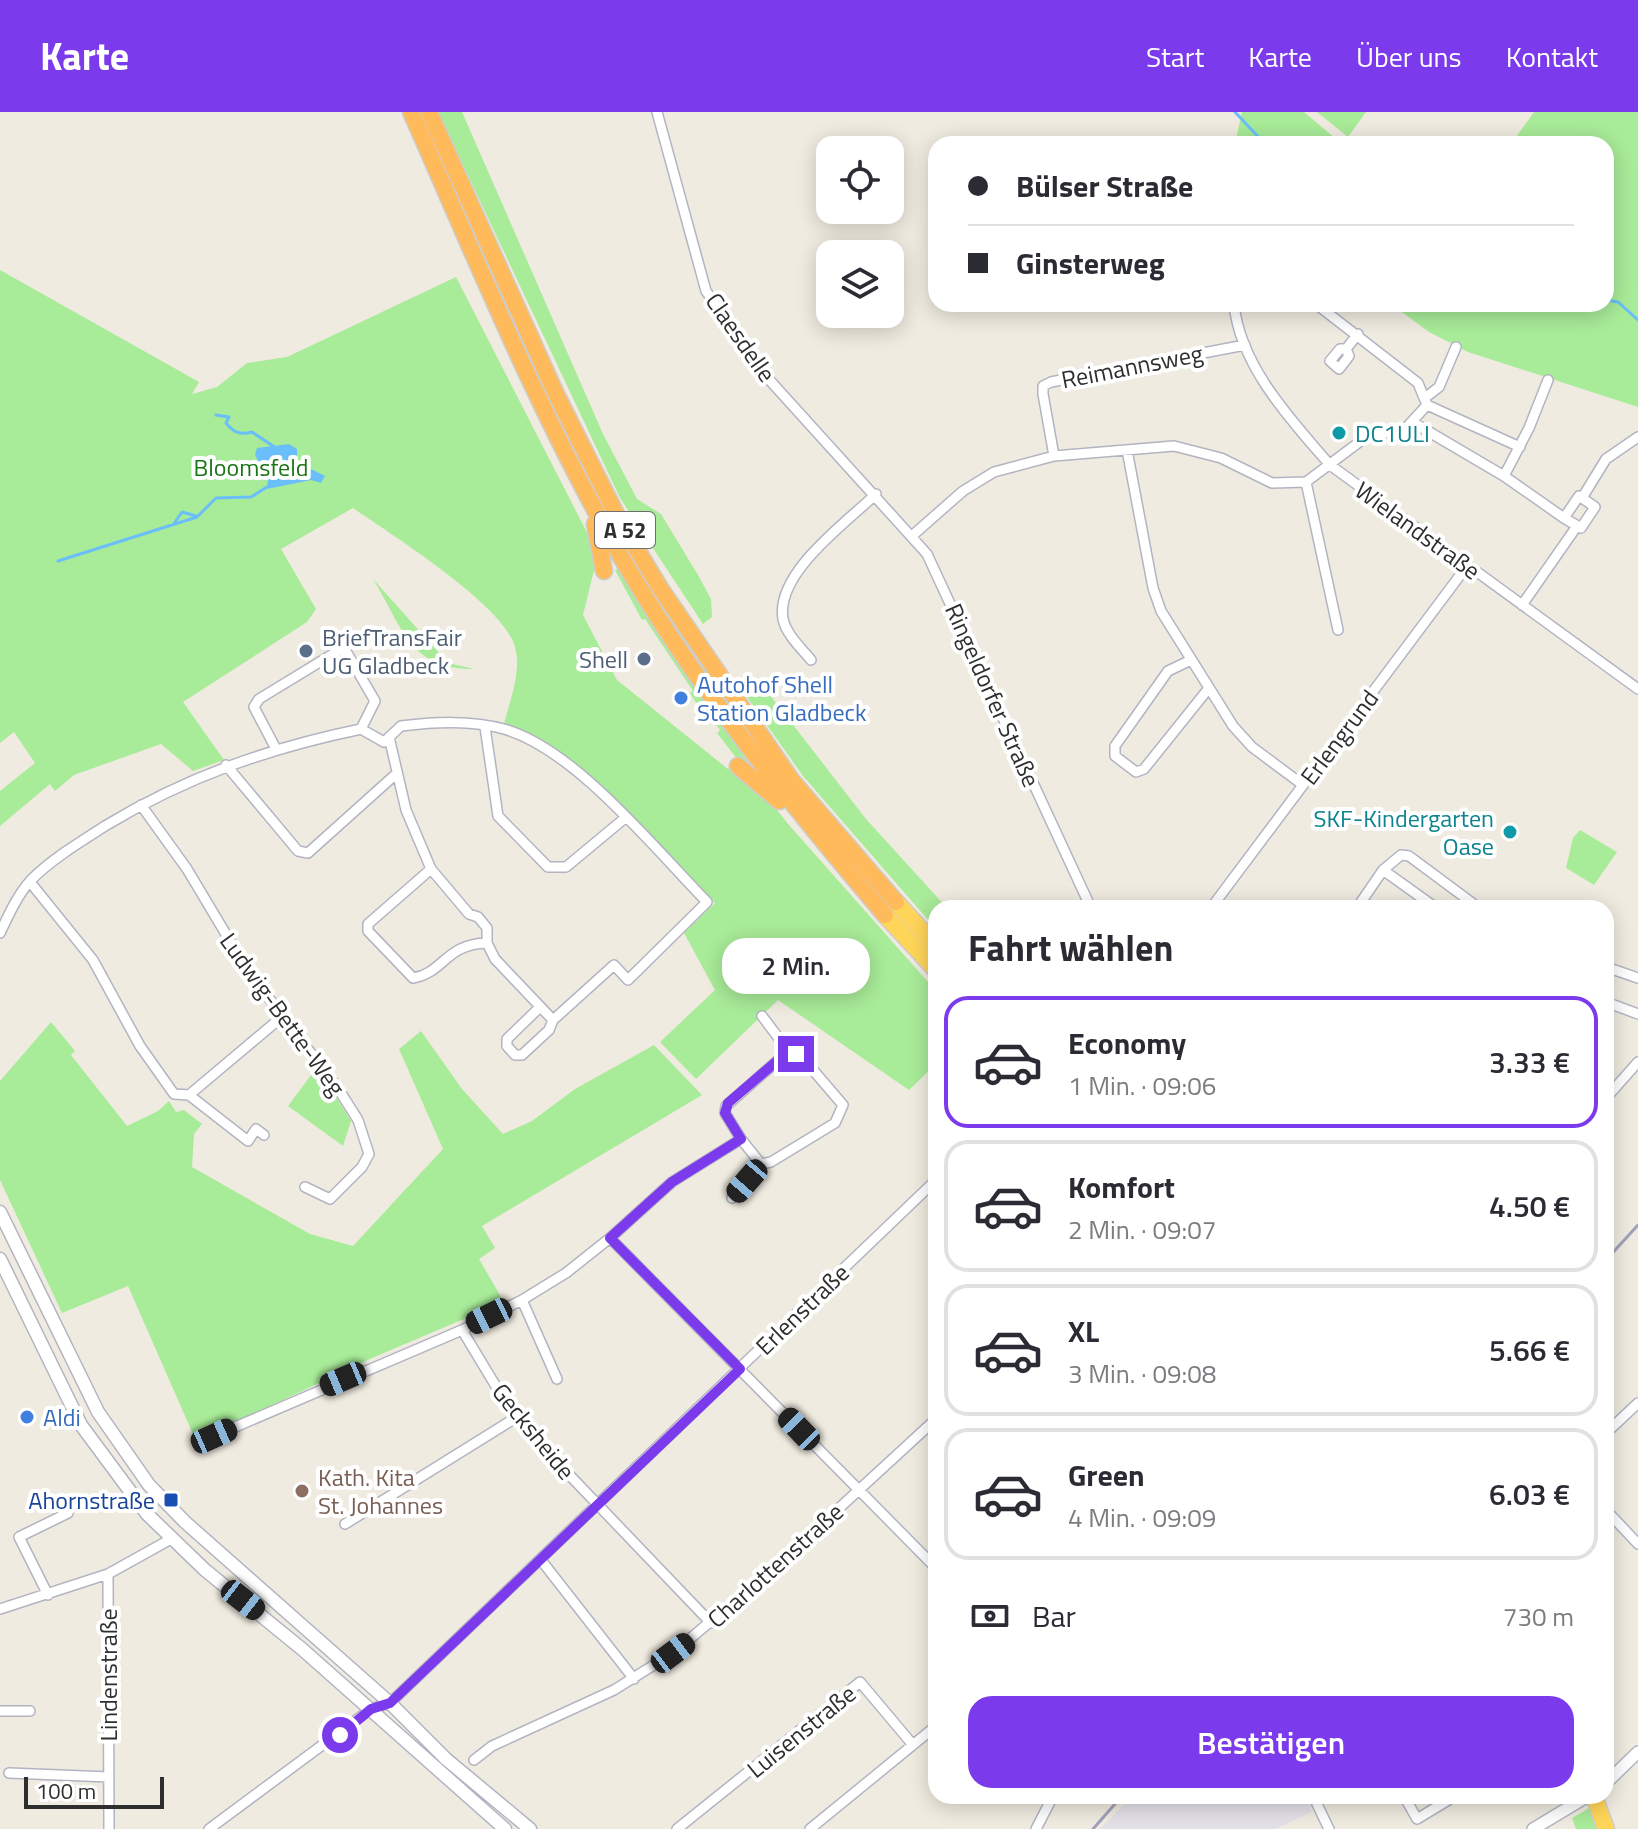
<!DOCTYPE html>
<html lang="de">
<meta charset="utf-8">
<style>
body{margin:0;font-family:"Titillium Web",sans-serif;background:#f7f7f7;color:#2b2b33;height:100vh;display:flex;flex-direction:column;font-size:30px;white-space:nowrap}
*{box-sizing:border-box;margin:0}
p{font-size:26px;color:#7c7c81}
.icon{flex:none;width:44px;height:44px;fill:none;stroke:currentColor;stroke-width:2;stroke-linecap:round;stroke-linejoin:round}
.map{position:relative;flex:1;overflow:hidden}
.sheet{position:absolute;left:928px;top:788px;width:686px;height:904px;display:flex;flex-direction:column;background:#fff;border-radius:24px;box-shadow:0 4px 20px #0003}
.sheet>*{flex:none}
.hud{position:absolute;left:928px;top:24px;width:686px;height:176px;border-radius:24px;box-shadow:0 4px 20px #0003;display:grid;align-content:center;height:176px;padding:0 40px;background:#fff}
.controls{position:absolute;left:816px;top:24px;display:grid;gap:16px}
.controls a{display:grid;place-items:center;width:88px;height:88px;border-radius:16px;background:#fff;box-shadow:0 4px 20px #0003;font-size:40px}
.scale{position:absolute;left:24px;bottom:20px;width:140px;box-sizing:border-box;padding-left:8px;border:4px solid #2e2e2e;border-top:0;font-size:22px;line-height:28px;white-space:nowrap;color:#2e2e2e;-webkit-text-stroke:6px #fff;paint-order:stroke}
.end{position:absolute;width:36px;height:36px;margin:-18px;border:10px solid #7c3aed;background:#fff;box-shadow:0 0 0 4px #fff}
.from{border-radius:50%}
.bubble{position:absolute;height:56px;border-radius:24px;background:#fff;box-shadow:0 4px 20px #0003;font-size:26px;font-weight:600;line-height:56px;text-align:center}
.car{position:absolute;width:24px;height:48px;margin:-24px -12px;border-radius:10px;box-shadow:0 0 6px 2px #0007;background:linear-gradient(#222 24%,#8ab4d8 0 40%,#222 0 76%,#8ab4d8 0 86%,#222 0)}
.hud b{display:flex;align-items:center;gap:28px;height:76px;font-size:30px}
.hud b+b{border-top:2px solid #e1e1e2}
.hud i{width:20px;height:20px;background:#2b2b33}
ul{padding:0;list-style:none}
li{display:flex;align-items:center;gap:24px;height:132px;margin:0 16px 12px;padding:0 24px;border:4px solid #e1e1e2;border-radius:24px}
li div{flex:1}
li b{display:block;font-size:30px}
li em{font-style:normal;font-weight:600}
li.selected{border-color:#7c3aed}
li>.icon{width:72px;height:72px;stroke-width:1.5}
h2{padding:0 40px;font-size:36px;line-height:96px}
.pay{display:flex;align-items:center;gap:20px;height:88px;padding:0 40px;font-size:30px}
.pay p{margin-inline-start:auto}
.primary-button{display:flex;gap:16px;margin-top:auto;padding:16px 40px}
.primary-button a{flex:1;height:92px;border-radius:24px;background:#7c3aed;color:#fff;font-size:32px;font-weight:600;line-height:92px;text-align:center}
header{display:flex;align-items:center;gap:48px;box-sizing:border-box;height:112px;padding:0 40px;background:#7c3aed;color:#fff}
header strong{font-size:38px}
nav{display:flex;gap:44px;margin-inline-start:auto;font-size:28px}
.map>svg:first-child{display:block}
.industrial{fill:#e4e0e8}
.green{fill:#a8eb98}
.water{fill:#6abffb}
.lines{fill:none;stroke-linecap:round;stroke-linejoin:round}
.stream{stroke:#6abffb;stroke-width:3}
.minor-casing{stroke:#b3b4c2;stroke-width:12}
.tertiary-casing{stroke:#b3b4c2;stroke-width:14}
.secondary-casing{stroke:#b3b4c2;stroke-width:15}
.trunk-casing{stroke:#cdcdcd;stroke-width:19}
.motorway-casing{stroke:#cdcdcd;stroke-width:19}
.minor{stroke:#fff;stroke-width:9}
.tertiary{stroke:#fff;stroke-width:11}
.secondary{stroke:#fff;stroke-width:12}
.trunk{stroke:#ffd559;stroke-width:16}
.motorway{stroke:#ffba5c;stroke-width:16}
.rail{stroke:#a1a1ba;stroke-width:3}
.route{stroke:#7c3aed;stroke-width:10}
.culture-dot{fill:#0f9aa8;stroke:#fff;stroke-width:3}
.service-dot{fill:#5c6f8a;stroke:#fff;stroke-width:3}
.shop-dot{fill:#3f7fe0;stroke:#fff;stroke-width:3}
.education-dot{fill:#8d6e63;stroke:#fff;stroke-width:3}
.transit-dot{fill:#1a4fb4;stroke:#fff;stroke-width:3}
.labels{text-anchor:middle;dominant-baseline:central;stroke-width:8;stroke-linejoin:round;paint-order:stroke}
.shield{fill:#fff;stroke:#6d6d6d;stroke-width:2}
.shield-label{font-size:22px;font-weight:bold;fill:#2e2e2e}
.street-label{font-size:24px;fill:#2e2e2e;stroke:#fff}
.culture-label{font-size:24px;fill:#0d838f;stroke:#fff;text-anchor:start}
.park-label{font-size:24px;fill:#1a7514;stroke:#fff}
.service-label{font-size:24px;fill:#4e5e75;stroke:#fff;text-anchor:start}
.shop-label{font-size:24px;fill:#366cbe;stroke:#fff;text-anchor:start}
.education-label{font-size:24px;fill:#785e54;stroke:#fff;text-anchor:start}
.transit-label{font-size:24px;fill:#164399;stroke:#fff;text-anchor:end}
</style>
<header>
<strong>Karte</strong>
<nav><a>Start</a><a>Karte</a><a>Über uns</a><a>Kontakt</a></nav>
</header>
<div class="map">
<svg width="1638" height="1717" viewBox="0 0 1638 1717">
<rect width="100%" height="100%" fill="#f0ebe0"/>
<path class="industrial" d="M1132,1684H1318L1321,1690L1310,1695L1311,1700L1276,1717H1100Z"/>
<path class="green" d="M438,0H462L603,322L637,387L661,402L698,463L711,487L712,505L703,512L620,386Z
M1242,0H1304L1342,32H1235Z
M1317,0H1366L1348,25Z
M1534,0H1638V295L1468,240L1429,220L1391,192H1606V32H1511Z
M0,158L199,270L192,282L217,275L247,251L287,245L456,165L598,442L583,503L617,568L728,657L731,654L780,693L777,698L789,713L936,879V952L909,978L778,888L696,967L660,930L715,878L684,821L715,791L573,650L546,631L504,612C510,588 523,556 514,532C499,490 392,423 353,396L281,437L316,497L307,510L183,590L224,648L193,659L161,632L74,663L55,679L50,672L0,714V679L35,651L14,620L0,631Z
M619,456L659,522L753,657L741,652L717,621L720,618L700,590L697,592L690,581L693,579L645,507L642,508L615,458Z
M373,467L448,551L474,557C409,557 403,516 373,467Z
M759,569L866,707L947,796H936V817L803,664L742,578Z
M1580,718L1617,740L1594,773L1566,756L1573,726Z
M51,910L75,939L71,943L127,1014L158,999L169,989L176,1000L184,998L202,1012L194,1022L192,1055L310,1122L353,1134L443,1037L399,937L421,919L462,977L503,1022L532,1009L575,977L654,933L702,983L482,1114L495,1136L479,1147L504,1190L372,1246L196,1329L128,1174L62,1201L0,1068V969Z
M317,955L351,1009L343,1034L288,994Z
M1591,1695L1599,1717H1576L1572,1706Z"/>
<path class="water" d="M289,332L297,337V350L325,364L321,371L311,368L267,377L268,367L255,343L257,336Z"/>
<g class="lines">
<path class="stream" d="M1235,0L1265,32
M1606,188L1618,190L1638,208
M216,303L229,305L226,311C234,321 240,323 252,320L276,336
M173,413L182,400L196,404
M58,449L197,405L216,386L251,385L267,375"/>
<g class="minor-casing">
<path id="minor" d="M657,0L706,179L765,263L927,442L1091,796
M1234,192C1240,254 1291,308 1330,353L1638,577
M1346,237H1340L1330,249L1339,257L1349,244L1346,237L1358,222
M1426,285L1439,275L1456,235
M1427,293L1520,335
M1414,311L1504,364L1564,406
M1127,338L1153,476L1161,499L1233,614L1252,635L1303,673
M1054,344L1043,282V274L1051,270L1245,233
M1504,364L1529,316L1548,268
M1306,370L1338,518
M1582,386L1595,395L1581,416L1564,406L1579,384L1582,386L1606,347L1638,325
M913,423L963,379L994,360L1054,344L1174,334L1221,346L1272,371L1306,370L1366,325L1405,317L1427,293L1418,271L1316,192
M1522,493L1577,414
M811,548C801,536 786,522 783,507C775,461 847,410 876,382
M1191,548L1168,559L1115,634V644L1136,660L1144,657L1209,576
M485,615L498,704L548,755H566L625,706
M389,625L406,698L431,757L368,812V819L413,866C444,861 445,832 487,831
M276,637L254,595L259,587L341,537L347,541L375,589L361,617
M226,653L298,739L308,741L396,662
M141,693L187,757L248,859L339,978L358,1008L369,1042L362,1055L330,1087L305,1075
M431,757L469,802L478,805L487,816V831L495,847L553,908
M1383,758L1436,796
M30,770L93,848L140,934L174,982L189,983L283,904
M1211,796L1467,454
M1357,796L1383,758L1401,743L1409,744L1479,796
M0,821C8,804 18,782 31,768C52,747 80,730 105,714C186,665 269,636 361,617L384,630L401,614C435,610 471,608 504,617C575,637 655,737 707,790L628,868L614,853L553,908L549,918L522,943H515L507,934V927L539,896
M1606,855L1638,866
M1606,890L1638,902
M762,904L790,941
M189,983L248,1029L256,1017L264,1023
M1606,986L1638,950
M732,1086L761,1052
M610,1126L936,1456
M522,1188L557,1267
M462,1218L503,1286L534,1326L711,1511
M1606,1321L1638,1291
M208,1333L214,1324L462,1218L522,1188L566,1161L610,1126L672,1070L741,1027L725,1001L726,994L784,943L801,944L843,993L835,1011L771,1050L761,1052L741,1027
M1606,1398L1638,1432
M345,1412L517,1305
M541,1448L634,1567
M108,1462L109,1717
M48,1483L19,1425L68,1401
M0,1497L108,1462L171,1427
M0,1599H30
M474,1648L492,1634L614,1578L673,1541L774,1456L936,1307
M9,1661L109,1665
M1404,1684L1417,1707L1455,1684
M1317,1692L1329,1717
M209,1717L371,1597L390,1591L936,1068
M677,1717L860,1570L913,1633
M810,1717L936,1614
M1036,1717L1053,1684"/>
</g>
<g class="tertiary-casing">
<path id="tertiary" d="M1606,1671L1638,1640
M1533,1717L1588,1684"/>
</g>
<g class="secondary-casing">
<path id="secondary" d="M0,1100L98,1300L149,1373L185,1410L390,1591L446,1647L530,1717
M0,1147L81,1313L147,1402L205,1458L302,1537L505,1717"/>
</g>
<g class="trunk-casing">
<path id="trunk" d="M896,790L936,834
M885,803L936,858
M1594,1684L1606,1717"/>
</g>
<g class="motorway-casing">
<path id="motorway" d="M411,0C477,149 539,302 620,443C695,573 788,689 885,803
M429,0L555,280L618,406L660,476L792,669L896,790
M595,412L604,459
M738,654L779,689"/>
</g>
<use href="#minor" class="minor"/>
<use href="#tertiary" class="tertiary"/>
<use href="#secondary" class="secondary"/>
<use href="#trunk" class="trunk"/>
<use href="#motorway" class="motorway"/>
<path class="rail" d="M1606,1148L1638,1113
M1093,1717L1122,1684"/>
</g>
<g class="lines">
<path class="route" d="M340,1623L371,1597L390,1591L740,1257L610,1126L672,1070L741,1027L725,1001L728,991L784,943L796,942"/>
</g>
<g class="culture-dot">
<circle cx="1339" cy="321" r="8"/>
<circle cx="1510" cy="720" r="8"/>
</g>
<g class="service-dot">
<circle cx="306" cy="539" r="8"/>
<circle cx="644" cy="547" r="8"/>
</g>
<g class="shop-dot">
<circle cx="681" cy="586" r="8"/>
<circle cx="27" cy="1305" r="8"/>
</g>
<circle class="education-dot" cx="302" cy="1379" r="8"/>
<rect class="transit-dot" x="163" y="1380" width="16" height="16" rx="4"/>
<g class="labels">
<rect class="shield" x="595" y="400" width="60" height="36" rx="6"/>
<g class="shield-label">
<text x="625" y="418">A 52</text>
</g>
<g class="street-label">
<text transform="translate(741 225) rotate(55)">Claesdelle</text>
<text transform="translate(1132 254) rotate(-11)">Reimannsweg</text>
<text transform="translate(1418 418) rotate(36)">Wielandstraße</text>
<text transform="translate(993 583) rotate(66)">Ringeldorfer Straße</text>
<text transform="translate(1339 625) rotate(-53)">Erlengrund</text>
<text transform="translate(283 902) rotate(54)">Ludwig-Bette-Weg</text>
<text transform="translate(802 1197) rotate(-44)">Erlenstraße</text>
<text transform="translate(534 1319) rotate(51)">Gecksheide</text>
<text transform="translate(775 1453) rotate(-42)">Charlottenstraße</text>
<text transform="translate(108 1563) rotate(-90)">Lindenstraße</text>
<text transform="translate(801 1619) rotate(-39)">Luisenstraße</text>
</g>
<g class="culture-label">
<text x="1355" y="321">DC1ULI</text>
<text x="1494" y="706" text-anchor="end">SKF-Kindergarten<tspan x="1494" dy="28">Oase</tspan></text>
</g>
<g class="park-label">
<text x="251" y="355">Bloomsfeld</text>
</g>
<g class="service-label">
<text x="322" y="525">BriefTransFair<tspan x="322" dy="28">UG Gladbeck</tspan></text>
<text x="628" y="547" text-anchor="end">Shell</text>
</g>
<g class="shop-label">
<text x="697" y="572">Autohof Shell<tspan x="697" dy="28">Station Gladbeck</tspan></text>
<text x="43" y="1305">Aldi</text>
</g>
<g class="education-label">
<text x="318" y="1365">Kath. Kita<tspan x="318" dy="28">St. Johannes</tspan></text>
</g>
<g class="transit-label">
<text x="155" y="1388">Ahornstraße</text>
</g>
</g>
</svg>
<div class="controls">
<a><svg class="icon" aria-label="locate" viewBox="0 0 24 24"><circle cx="12" cy="12" r="6"/><path d="M12 2v4M12 18v4M2 12h4M18 12h4"/></svg></a>
<a><svg class="icon" aria-label="layers" viewBox="0 0 24 24"><path d="M12 4l9 5-9 5-9-5zM3 14l9 5 9-5"/></svg></a>
</div>
<div class="scale">100 m</div>
<i class="end from" style="left:340px;top:1623px"></i>
<i class="end" style="left:796px;top:942px"></i>
<div class="bubble" style="left:722px;top:826px;width:148px">2 Min.</div>
<i class="car" style="left:747px;top:1069px;rotate:221deg"></i>
<i class="car" style="left:489px;top:1204px;rotate:244deg"></i>
<i class="car" style="left:343px;top:1267px;rotate:247deg"></i>
<i class="car" style="left:799px;top:1317px;rotate:316deg"></i>
<i class="car" style="left:214px;top:1324px;rotate:66deg"></i>
<i class="car" style="left:243px;top:1488px;rotate:128deg"></i>
<i class="car" style="left:673px;top:1541px;rotate:53deg"></i>
<div class="hud">
<b><i class="from"></i>Bülser Straße</b>
<b><i></i>Ginsterweg</b>
</div>
<section class="sheet">
<h2>Fahrt wählen</h2>
<ul>
<li class="selected"><svg class="icon" aria-label="car" viewBox="0 0 24 24"><path d="M5 17H2v-5l4-1 3-4h7l3 4 3 1v5h-3M9 17h6M6 11h13"/><circle cx="7" cy="17" r="2"/><circle cx="17" cy="17" r="2"/></svg><div><b>Economy</b><p>1 Min. · 09:06</p></div><em>3.33 €</em></li>
<li><svg class="icon" aria-label="car" viewBox="0 0 24 24"><path d="M5 17H2v-5l4-1 3-4h7l3 4 3 1v5h-3M9 17h6M6 11h13"/><circle cx="7" cy="17" r="2"/><circle cx="17" cy="17" r="2"/></svg><div><b>Komfort</b><p>2 Min. · 09:07</p></div><em>4.50 €</em></li>
<li><svg class="icon" aria-label="car" viewBox="0 0 24 24"><path d="M5 17H2v-5l4-1 3-4h7l3 4 3 1v5h-3M9 17h6M6 11h13"/><circle cx="7" cy="17" r="2"/><circle cx="17" cy="17" r="2"/></svg><div><b>XL</b><p>3 Min. · 09:08</p></div><em>5.66 €</em></li>
<li><svg class="icon" aria-label="car" viewBox="0 0 24 24"><path d="M5 17H2v-5l4-1 3-4h7l3 4 3 1v5h-3M9 17h6M6 11h13"/><circle cx="7" cy="17" r="2"/><circle cx="17" cy="17" r="2"/></svg><div><b>Green</b><p>4 Min. · 09:09</p></div><em>6.03 €</em></li>
</ul>
<div class="pay"><svg class="icon" aria-label="cash" viewBox="0 0 24 24"><path d="M3 7h18v10H3z"/><circle cx="12" cy="12" r="2"/></svg>Bar<p>730 m</p></div>
<div class="primary-button"><a>Bestätigen</a></div>
</section>
</div>
